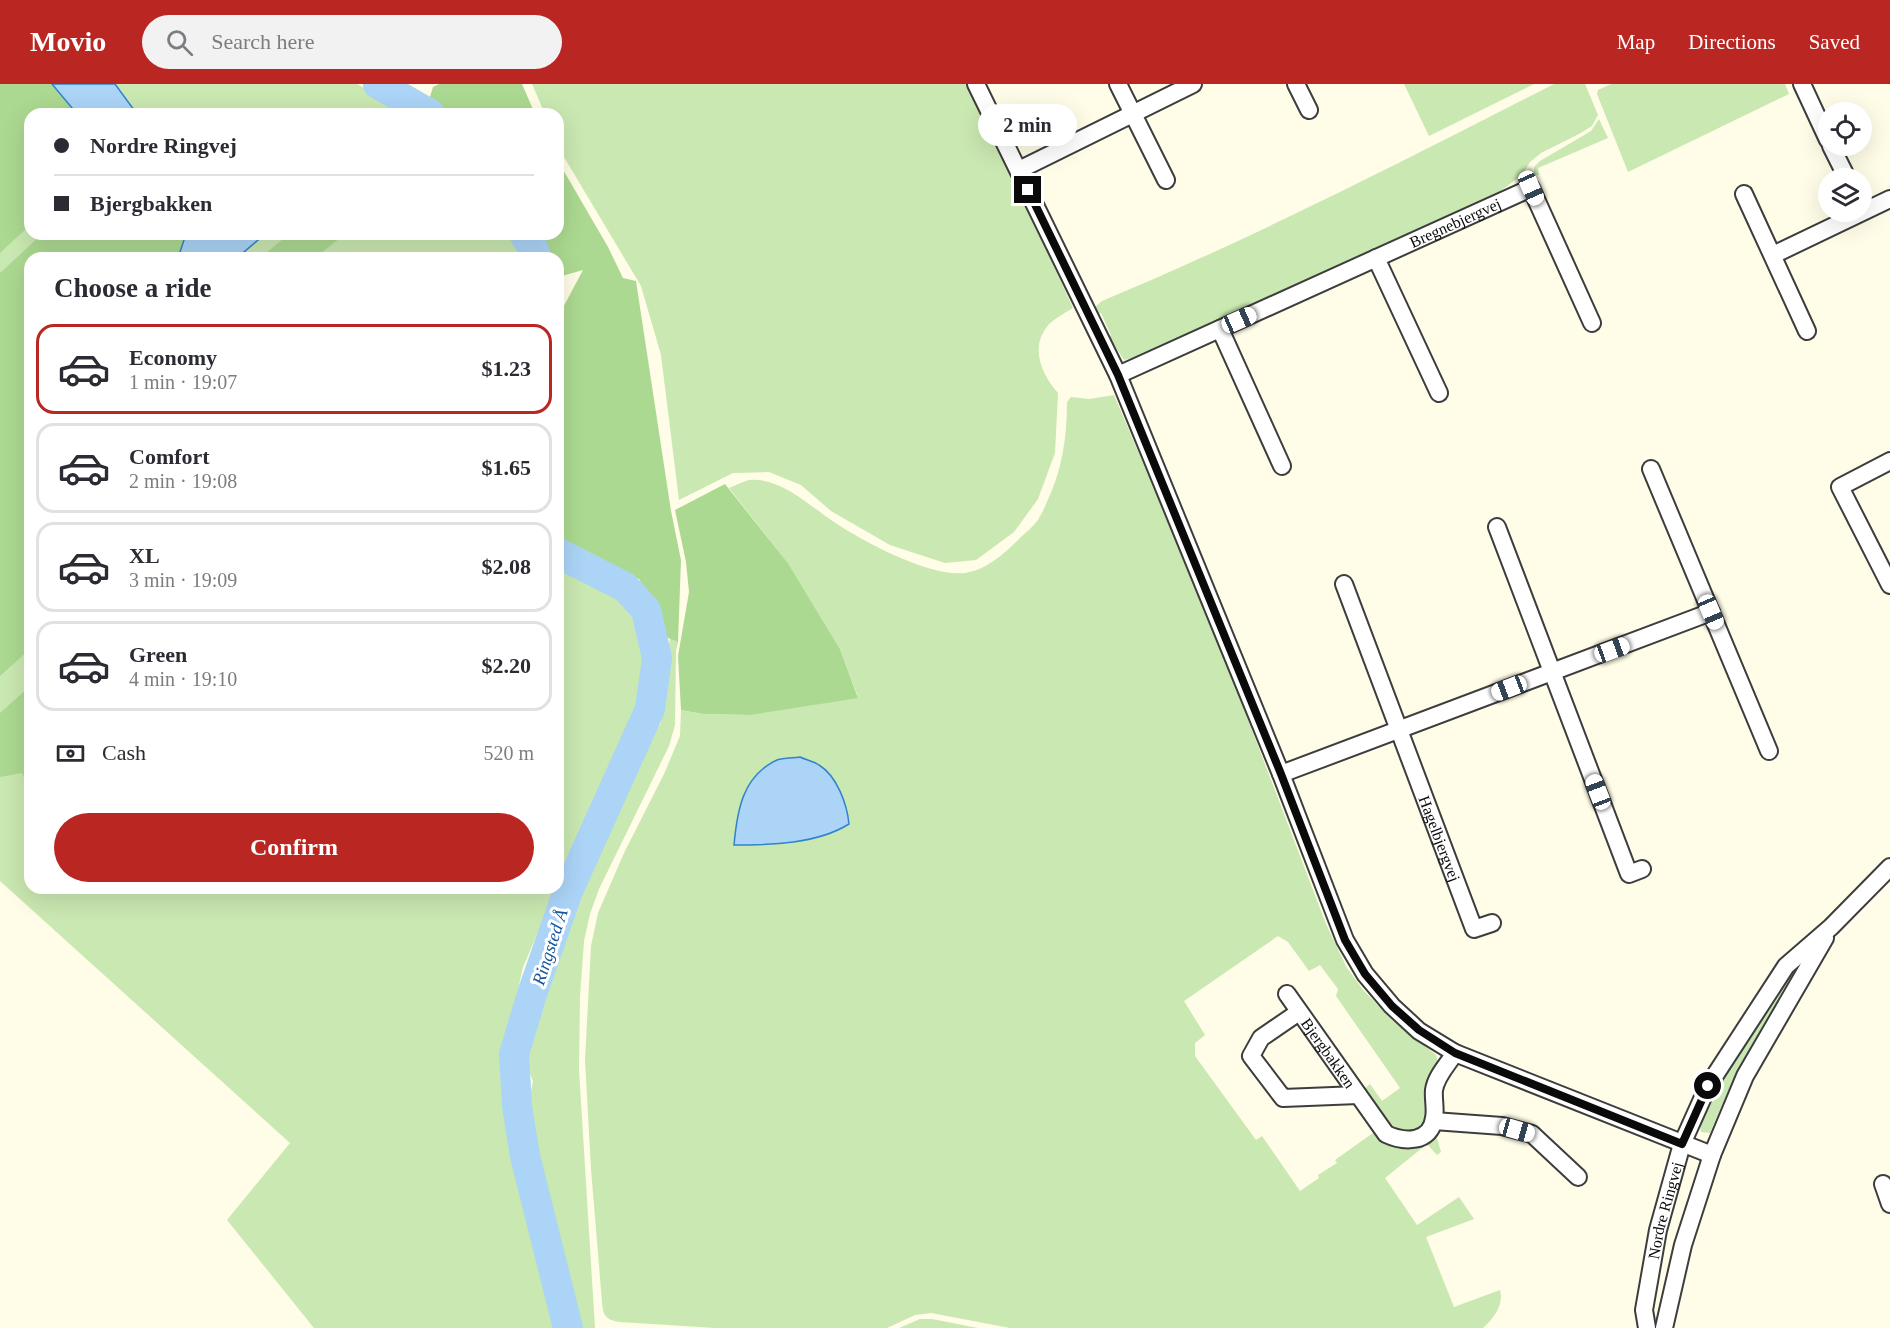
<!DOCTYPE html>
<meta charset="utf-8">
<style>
body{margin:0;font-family:"Times New Roman",serif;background:#f2f2f3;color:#2b2b33;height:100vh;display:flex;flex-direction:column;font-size:22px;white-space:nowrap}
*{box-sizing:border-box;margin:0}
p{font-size:20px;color:#7c7c81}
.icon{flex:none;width:33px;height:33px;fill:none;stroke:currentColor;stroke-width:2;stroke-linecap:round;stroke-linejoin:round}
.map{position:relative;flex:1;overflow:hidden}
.details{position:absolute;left:24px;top:168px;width:540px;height:642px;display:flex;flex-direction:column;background:#fff;border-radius:18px;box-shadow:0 6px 24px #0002}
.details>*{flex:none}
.hud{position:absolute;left:24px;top:24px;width:540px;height:132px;border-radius:18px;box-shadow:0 6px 24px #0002;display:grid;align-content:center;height:132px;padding:0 30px;background:#fff}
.controls{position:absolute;left:1818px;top:18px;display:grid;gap:12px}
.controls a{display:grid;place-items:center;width:54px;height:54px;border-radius:50%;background:#fff;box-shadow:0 6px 24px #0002;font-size:30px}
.end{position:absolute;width:27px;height:27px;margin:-14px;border:8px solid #0a0a0a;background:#fff;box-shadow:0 0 0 3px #fff}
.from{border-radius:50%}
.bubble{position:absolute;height:42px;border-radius:21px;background:#fff;box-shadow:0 6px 24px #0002;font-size:20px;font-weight:700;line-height:42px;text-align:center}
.car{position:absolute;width:18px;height:36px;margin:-18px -9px;border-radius:8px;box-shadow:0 0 4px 2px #0007;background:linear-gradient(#fff 24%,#345 0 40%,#fff 0 76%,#345 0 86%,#fff 0)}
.hud b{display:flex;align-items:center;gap:21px;height:57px;font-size:22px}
.hud b+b{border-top:2px solid #e1e1e2}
.hud i{width:15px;height:15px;background:#2b2b33}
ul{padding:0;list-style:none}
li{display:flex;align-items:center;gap:18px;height:90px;margin:0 12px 9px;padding:0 18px;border:3px solid #e1e1e2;border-radius:18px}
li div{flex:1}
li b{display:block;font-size:22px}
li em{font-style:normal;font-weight:700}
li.selected{border-color:#ba2722}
li>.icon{width:54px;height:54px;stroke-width:1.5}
h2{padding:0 30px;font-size:27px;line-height:72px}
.pay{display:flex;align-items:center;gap:15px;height:66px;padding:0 30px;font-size:22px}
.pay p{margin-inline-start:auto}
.cta{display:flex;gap:12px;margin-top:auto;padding:12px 30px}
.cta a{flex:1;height:69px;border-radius:36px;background:#ba2722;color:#fff;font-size:24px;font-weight:700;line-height:69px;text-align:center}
header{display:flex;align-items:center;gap:36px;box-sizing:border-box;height:84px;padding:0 30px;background:#ba2722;color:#fff}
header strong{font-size:28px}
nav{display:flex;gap:33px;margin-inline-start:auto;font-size:21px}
.search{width:420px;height:54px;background:#f2f2f3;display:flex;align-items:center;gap:15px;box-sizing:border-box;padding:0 21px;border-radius:33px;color:#7c7c81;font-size:22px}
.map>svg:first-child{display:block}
.green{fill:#cae8b1}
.forest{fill:#acd991}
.water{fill:#abd4f7;stroke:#3283ce;stroke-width:1.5}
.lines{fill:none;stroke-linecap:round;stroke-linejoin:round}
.river{stroke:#abd4f7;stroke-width:30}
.minor-casing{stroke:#3d3d3d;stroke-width:20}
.minor{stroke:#fff;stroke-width:16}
.route{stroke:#0a0a0a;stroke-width:8}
.labels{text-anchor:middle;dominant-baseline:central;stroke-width:6;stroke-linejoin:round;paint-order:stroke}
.street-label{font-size:16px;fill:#0a0a0a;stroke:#fff}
.water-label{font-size:18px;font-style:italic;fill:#14559b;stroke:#fff}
</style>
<header>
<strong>Movio</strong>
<div class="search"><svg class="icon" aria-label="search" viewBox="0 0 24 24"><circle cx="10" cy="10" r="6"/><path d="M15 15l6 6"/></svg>Search here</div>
<nav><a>Map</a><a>Directions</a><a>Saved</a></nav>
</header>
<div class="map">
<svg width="1890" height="1244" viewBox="0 0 1890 1244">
<rect width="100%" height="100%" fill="#fffce7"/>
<path class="green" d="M0,0H357L383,14L405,30H30V150H508L521,174H30V804H558V483L617,509L639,526L648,557V600L628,654L578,770L548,825L523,883L508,950L507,1026L543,1173L558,1244H314L227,1136L290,1059L0,797Z
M532,0H966L1012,90L1073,224C1065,229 1051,236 1046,244C1030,266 1043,292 1058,309L1055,369L1038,415L1014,448L976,476L945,479L890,461L831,427L801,401L769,388L733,389L679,416L661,271L641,202L564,73L558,60V30H545Z
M1404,0H1534L1429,52Z
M1554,0H1585L1598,31L1592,42L1579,50L1541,69L1530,78L1522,91L1499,108L1150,269L1124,276L1109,253L1111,251L1101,229L1097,230L1095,223L1102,217C1256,153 1405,76 1554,0Z
M1611,0H1785L1789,10L1628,88L1597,10L1598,6Z
M1599,35L1608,54L1538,84L1539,91H1534V83L1540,77L1591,47Z
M1114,311L1208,531L1326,840L1347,884L1364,907L1393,937L1436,971L1439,982L1430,1002L1429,1033L1425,1041L1415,1049L1400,1050L1387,1043L1362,1007L1370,1000L1382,1017L1400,1004L1336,912L1338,905L1320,881L1309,887L1288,858L1278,852L1184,917L1205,951L1195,959V972L1256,1056L1262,1052L1300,1107L1319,1094L1318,1091L1337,1079L1335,1076L1373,1049C1380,1052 1385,1056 1391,1059C1407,1066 1423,1060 1435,1047L1441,1068L1437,1071L1427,1060L1385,1094L1417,1141L1459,1113L1474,1135L1426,1153L1454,1223L1500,1206C1504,1221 1494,1234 1483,1244H1010L931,1229L915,1231L887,1244H715L620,1238C606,1236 603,1232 602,1218L591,1085L585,976L591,862L598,829L624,769L664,690L680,652L681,626L703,630L751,631L858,613L840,565L788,479L729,404C735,402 743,397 750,396C781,393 811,423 834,438C864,458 929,493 965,489C986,486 1004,470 1019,455C1025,449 1033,443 1038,436C1041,431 1044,425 1046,420C1062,387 1067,354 1067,318L1071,313L1089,315Z
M670,554L678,558L676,567L675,641L669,662L599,805L590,830L584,857L580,912L579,986L595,1244H577L534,1071L532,1039L527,1027L533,997L521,968L526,960L540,921L554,863L567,827L648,655L660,641L663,630L662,606Z
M1794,887L1796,888C1762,939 1733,992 1710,1049L1701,1048L1700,1042C1727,987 1757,935 1794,887Z
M920,1235H932L978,1244H899Z"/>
<path class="forest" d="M0,0H52L77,30H30V141L0,169Z
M439,0H522L535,30H444L429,16L433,3Z
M558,77L608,163L623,194L636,197L671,427L681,476L678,558L661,551L656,527L639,495L558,460V233L583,186L562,192L558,186V174H550L536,150H558Z
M42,150H182L185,153L178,174H30V565L0,592V189Z
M289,150H345L315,174H260Z
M725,400L788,479L840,565L858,614L751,631L703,630L681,626L678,572L689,508L686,478L675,426Z
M30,602V707L22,689L0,693V629Z"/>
<path class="water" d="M52,0H115L137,30H77Z
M188,150H265L237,174H178L185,153Z
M800,673C806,676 813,677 819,681C837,692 847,720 849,740C817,760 771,761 734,761C737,728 742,692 777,676C783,674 793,674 800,673Z"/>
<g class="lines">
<path class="river" d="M378,0L430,30
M524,150L534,166L536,174
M558,469L625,503L646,526L657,574L650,625L568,807L533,907L514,970L517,1022L525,1072L568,1244"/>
<g class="minor-casing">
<g id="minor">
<path d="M976,0L1118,291L1281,690L1345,856L1365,890L1392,922L1419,947L1455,969L1712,1071"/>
<path d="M1118,0L1166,96"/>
<path d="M1296,0L1309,26"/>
<path d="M1802,0L1828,56"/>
<path d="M1831,62L1847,94"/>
<path d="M1019,86L1193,0"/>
<path d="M1744,110L1807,247"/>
<path d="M1773,171L1890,115"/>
<path d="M1376,174L1439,309"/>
<path d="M1220,245L1282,382"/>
<path id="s1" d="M1118,291L1531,104L1592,239"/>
<path d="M1890,377L1840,403L1890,501"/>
<path d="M1651,385L1769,667"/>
<path d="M1497,443L1629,790L1642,785"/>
<path id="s2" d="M1344,500L1474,845L1492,839"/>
<path d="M1281,690L1711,528"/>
<path id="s3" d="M1287,910L1386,1050C1403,1058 1431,1060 1434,1034C1436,1025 1433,1015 1434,1006C1436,992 1448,980 1455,969"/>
<path d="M1299,928L1261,954L1251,972L1283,1014L1358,1011"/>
<path d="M1434,1037L1502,1042L1532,1050L1578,1093"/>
<path d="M1883,1100L1890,1120"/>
<path id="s4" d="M1647,1244L1644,1226L1658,1146L1682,1060L1708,1002L1786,882L1831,843L1890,783"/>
<path d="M1664,1244L1683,1161L1712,1071L1745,992L1825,854"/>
</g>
</g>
<use href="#minor" class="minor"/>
</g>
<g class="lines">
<path class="route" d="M1028,106L1118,291L1281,690L1345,856L1365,890L1392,922L1419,946L1455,969L1682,1060L1708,1002"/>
</g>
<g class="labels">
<g class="street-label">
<text stroke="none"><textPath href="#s1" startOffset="370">Bregnebjergvej</textPath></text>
<text stroke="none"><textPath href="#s2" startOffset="272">Hagelbjergvej</textPath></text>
<text stroke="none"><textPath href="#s3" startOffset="72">Bjergbakken</textPath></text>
<text stroke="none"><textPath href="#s4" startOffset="120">Nordre Ringvej</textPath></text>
</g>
<g class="water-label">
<text transform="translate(550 863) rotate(-72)">Ringsted Å</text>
</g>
</g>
</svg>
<div class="controls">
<a><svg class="icon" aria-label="locate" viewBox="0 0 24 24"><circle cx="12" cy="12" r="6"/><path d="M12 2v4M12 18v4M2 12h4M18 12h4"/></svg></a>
<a><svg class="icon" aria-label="layers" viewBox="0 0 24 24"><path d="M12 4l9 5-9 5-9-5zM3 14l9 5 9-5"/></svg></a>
</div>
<i class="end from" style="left:1708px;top:1002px"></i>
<i class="end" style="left:1028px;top:106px"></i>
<div class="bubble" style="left:978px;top:20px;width:99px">2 min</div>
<i class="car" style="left:1531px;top:104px;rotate:156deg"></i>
<i class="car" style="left:1239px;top:236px;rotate:66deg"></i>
<i class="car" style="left:1711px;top:528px;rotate:157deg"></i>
<i class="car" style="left:1612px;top:566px;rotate:70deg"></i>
<i class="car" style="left:1509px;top:604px;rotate:249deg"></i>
<i class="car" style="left:1598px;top:708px;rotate:339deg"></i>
<i class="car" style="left:1517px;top:1046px;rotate:106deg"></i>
<div class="hud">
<b><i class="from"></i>Nordre Ringvej</b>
<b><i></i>Bjergbakken</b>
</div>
<section class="details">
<h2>Choose a ride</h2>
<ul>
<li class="selected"><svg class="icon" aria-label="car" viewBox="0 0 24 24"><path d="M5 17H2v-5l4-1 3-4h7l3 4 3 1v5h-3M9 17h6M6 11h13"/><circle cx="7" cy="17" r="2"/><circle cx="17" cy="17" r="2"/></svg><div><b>Economy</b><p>1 min · 19:07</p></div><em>$1.23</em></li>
<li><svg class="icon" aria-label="car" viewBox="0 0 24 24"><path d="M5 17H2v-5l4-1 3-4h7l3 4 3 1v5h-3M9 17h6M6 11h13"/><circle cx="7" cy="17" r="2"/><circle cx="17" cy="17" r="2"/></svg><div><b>Comfort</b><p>2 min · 19:08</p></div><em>$1.65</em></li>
<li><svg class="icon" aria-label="car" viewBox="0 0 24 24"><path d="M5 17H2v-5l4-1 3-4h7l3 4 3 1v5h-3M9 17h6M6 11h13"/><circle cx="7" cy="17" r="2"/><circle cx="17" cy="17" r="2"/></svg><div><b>XL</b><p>3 min · 19:09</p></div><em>$2.08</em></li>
<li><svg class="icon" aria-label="car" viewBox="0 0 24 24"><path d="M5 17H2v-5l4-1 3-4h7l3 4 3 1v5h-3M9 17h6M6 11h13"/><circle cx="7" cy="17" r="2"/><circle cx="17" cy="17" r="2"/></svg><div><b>Green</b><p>4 min · 19:10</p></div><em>$2.20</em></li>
</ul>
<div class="pay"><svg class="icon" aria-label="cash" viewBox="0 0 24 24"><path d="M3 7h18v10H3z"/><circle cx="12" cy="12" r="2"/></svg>Cash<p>520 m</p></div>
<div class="cta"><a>Confirm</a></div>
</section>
</div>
